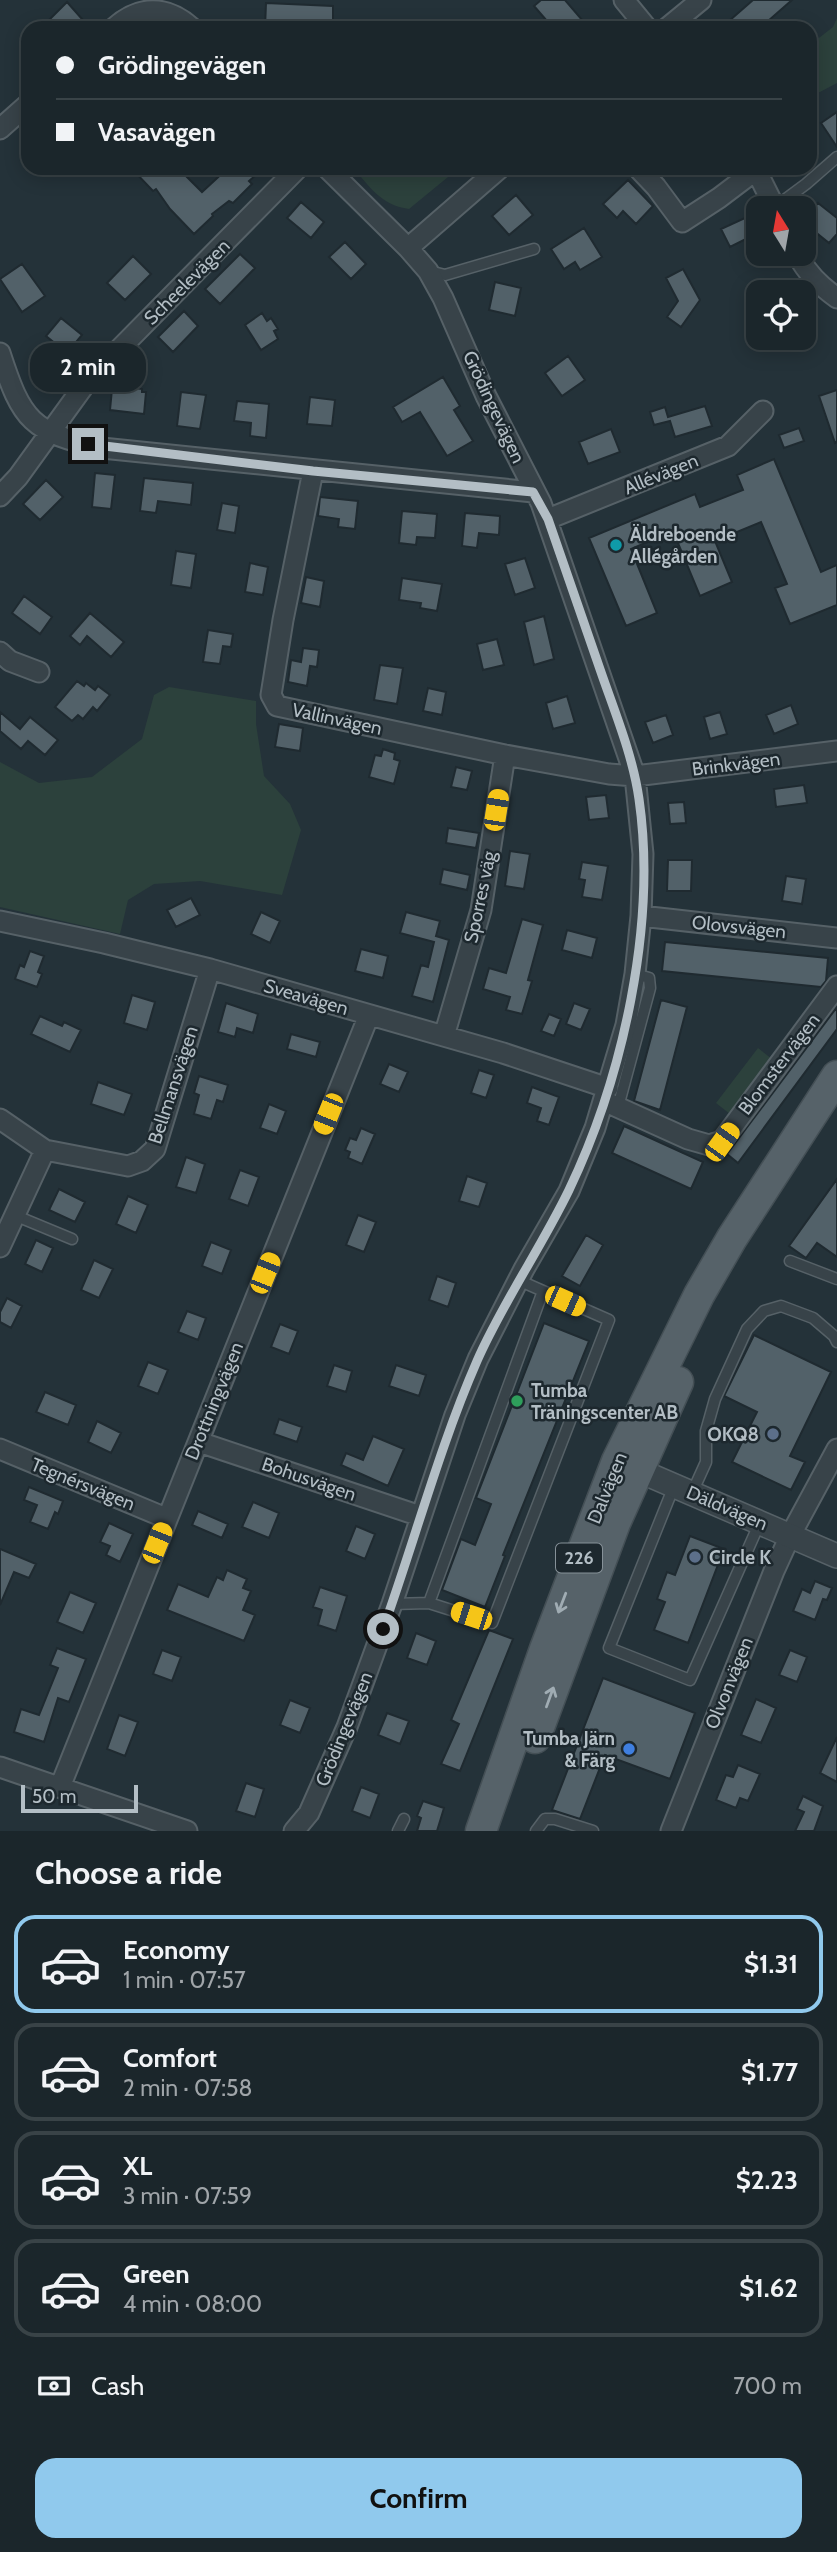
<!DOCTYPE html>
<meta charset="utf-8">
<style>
body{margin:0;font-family:Cabin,sans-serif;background:#283237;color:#f1f3f6;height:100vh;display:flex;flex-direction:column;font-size:26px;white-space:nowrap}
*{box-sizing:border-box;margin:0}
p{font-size:23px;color:#a0a5a9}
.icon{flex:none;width:38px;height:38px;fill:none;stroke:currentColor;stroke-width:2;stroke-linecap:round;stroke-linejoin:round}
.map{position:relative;height:1831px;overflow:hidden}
.drawer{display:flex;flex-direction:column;background:#1b262b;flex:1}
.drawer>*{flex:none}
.banner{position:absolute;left:21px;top:21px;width:796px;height:154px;border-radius:21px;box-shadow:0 4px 18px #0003,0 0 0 2px #394347;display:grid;align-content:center;height:154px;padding:0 35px;background:#1b262b}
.needle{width:46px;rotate:349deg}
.buttons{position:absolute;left:746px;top:196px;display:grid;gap:14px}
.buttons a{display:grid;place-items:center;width:70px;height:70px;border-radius:14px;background:#1b262b;box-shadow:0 4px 18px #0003,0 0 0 2px #394347;font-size:35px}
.scale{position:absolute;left:21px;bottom:18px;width:117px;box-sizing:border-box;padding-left:7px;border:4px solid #b3bec5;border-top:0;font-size:19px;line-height:24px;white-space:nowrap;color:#b3bec5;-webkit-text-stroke:5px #1d282e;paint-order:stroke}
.end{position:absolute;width:32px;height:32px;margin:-16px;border:9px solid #b3bec5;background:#111;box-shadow:0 0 0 4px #111}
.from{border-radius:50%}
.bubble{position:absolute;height:49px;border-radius:21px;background:#1b262b;box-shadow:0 4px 18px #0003,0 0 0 2px #394347;font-size:23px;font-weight:800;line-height:49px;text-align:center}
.car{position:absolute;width:21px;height:42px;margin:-21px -10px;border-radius:9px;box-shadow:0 0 5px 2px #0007;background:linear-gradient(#f5c518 24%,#345 0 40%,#f5c518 0 76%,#345 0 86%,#f5c518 0)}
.banner b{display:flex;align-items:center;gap:24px;height:66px;font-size:26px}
.banner b+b{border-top:2px solid #394347}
.banner i{width:18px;height:18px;background:#f1f3f6}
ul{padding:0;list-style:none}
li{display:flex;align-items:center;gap:21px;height:98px;margin:0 14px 10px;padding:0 21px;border:4px solid #394347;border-radius:21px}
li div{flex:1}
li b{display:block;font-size:26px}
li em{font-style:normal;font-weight:800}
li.selected{border-color:#90c9ed}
li>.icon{width:63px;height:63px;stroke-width:1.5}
h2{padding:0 35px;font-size:32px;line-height:84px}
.pay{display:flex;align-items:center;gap:18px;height:77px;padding:0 35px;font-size:26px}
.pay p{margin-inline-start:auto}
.primary-button{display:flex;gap:14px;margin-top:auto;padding:14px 35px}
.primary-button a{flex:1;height:80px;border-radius:21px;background:#90c9ed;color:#111;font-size:28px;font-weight:800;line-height:80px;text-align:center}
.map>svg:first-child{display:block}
.green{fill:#2c413c}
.building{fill:#526169;stroke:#1f2a30;stroke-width:2}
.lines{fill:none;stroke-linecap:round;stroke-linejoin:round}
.service-casing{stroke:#566167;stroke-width:13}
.minor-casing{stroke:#566167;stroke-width:23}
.tertiary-casing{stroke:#566167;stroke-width:26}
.primary-casing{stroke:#444f55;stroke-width:33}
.service{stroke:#384349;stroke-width:10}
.minor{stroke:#384349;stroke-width:19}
.tertiary{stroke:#384349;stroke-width:23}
.primary{stroke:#566269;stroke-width:30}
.oneway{stroke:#a0acb3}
.route{stroke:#b3bec5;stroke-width:9}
.culture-dot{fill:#0f9aa8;stroke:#1d282e;stroke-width:2.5}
.leisure-dot{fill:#2e9e5b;stroke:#1d282e;stroke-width:2.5}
.service-dot{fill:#5c6f8a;stroke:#1d282e;stroke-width:2.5}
.shop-dot{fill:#3f7fe0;stroke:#1d282e;stroke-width:2.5}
.labels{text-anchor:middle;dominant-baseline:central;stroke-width:5;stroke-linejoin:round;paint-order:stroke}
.shield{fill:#1d282e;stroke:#869198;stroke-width:2}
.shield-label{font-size:18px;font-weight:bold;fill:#b3bec5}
.street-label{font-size:19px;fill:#b3bec5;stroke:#1d282e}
.poi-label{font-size:19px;font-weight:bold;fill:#b3bec5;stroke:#1d282e;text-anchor:start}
</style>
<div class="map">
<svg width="837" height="1831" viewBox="0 0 837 1831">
<rect width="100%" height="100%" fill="#243239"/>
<path class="green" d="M837,18V83L820,92L810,93V45L833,27Z
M353,168H459L409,209C381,205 371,188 353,168Z
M169,687L256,701V724L264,776L290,804L301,830L282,895L200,881L154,884L128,900L120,934L0,907V762L39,783L92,777L142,739L154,695Z
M758,1048L772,1059L730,1114L716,1103Z"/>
<path class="building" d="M541,0H565L589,28H553L534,6Z
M753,0H792L760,28H721Z
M67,2L82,19L72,28H57L49,20Z
M266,3L333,6V28H265Z
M837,112V147L821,123Z
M131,168H178L202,192L228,168H249L256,175L249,181L252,184L233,203L229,201L212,214L213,216L194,234L170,209L156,189L153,191Z
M628,180L653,206L636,224L623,211L617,218L603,204Z
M516,195L533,215L509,235L492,216Z
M301,202L324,222L311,238L287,218Z
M818,203L837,218V234L829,243L803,222Z
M747,217L756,234L730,247L721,229Z
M584,228L602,257L580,270L575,262L564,269L551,249Z
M345,242L366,264L351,279L329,257Z
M240,254L255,268L220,304L205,289Z
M133,256L151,274L125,300L107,283Z
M22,264L45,296L22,312L0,279Z
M683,269L700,300L681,327L667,317L678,301L666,278Z
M495,282L521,288L515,316L489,310Z
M184,311L198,326L173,352L158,337Z
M262,313L267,321L271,318L278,329L274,331L278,339L261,350L245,325Z
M61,318L82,335L67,353L46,336Z
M568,356L585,380L562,396L545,373Z
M443,377L460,406L454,410L473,441L447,456L420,412L402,422L393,407Z
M120,386L142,389V392H146L144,414L110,410L112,389H119Z
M837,390V442L835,443L819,396Z
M181,392L206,395L200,429L177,426Z
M310,397L335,400L332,426L307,424Z
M237,401L269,404L266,438L250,436L251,423L234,421Z
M705,406L712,426L675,437L670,421L654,425L650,412L665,407L668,417Z
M799,428L804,441L784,448L779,435Z
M611,429L620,452L588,464L579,442Z
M774,459L821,572L837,565V605L790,624L775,588L787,584L761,522L715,541L732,582L700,596L673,531L631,549L657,613L626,626L589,538L695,494L700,507L743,490L737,475Z
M95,473L115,475L111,509L92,507Z
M144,478L193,483L191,505L158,501L156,513L140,511Z
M46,480L63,497L40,520L23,504Z
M320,497L358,501L355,529L338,527L339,519L318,516Z
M222,503L239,506L235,533L217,530Z
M402,511L437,514L435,538L417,537L416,545L399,543Z
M465,513L500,516L499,535L479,533L477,548L462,546Z
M176,551L196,554L191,588L171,585Z
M525,558L535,588L515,595L505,564Z
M250,563L268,567L263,595L245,592Z
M306,577L324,581L320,607L301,603Z
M402,578L442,584L437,611L420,608L421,603L399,600Z
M24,596L52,617L40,634L12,613Z
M90,613L124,642L111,657L87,636L80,645L70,636Z
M544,616L554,659L534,665L524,622Z
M208,630L233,634L231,647L223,646L220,664L203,662Z
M497,639L504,665L483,670L477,644Z
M303,648L319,650L317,667L310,666L307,686L288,682L291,660L301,662Z
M380,665L403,668L397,704L374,700Z
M77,681L84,686L86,683L95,690L98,686L110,695L97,711L93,707L83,719L78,715L72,721L55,707Z
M428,688L446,692L442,715L423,711Z
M567,696L575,723L553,729L546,703Z
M791,705L798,724L774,734L766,715Z
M0,712L20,729L30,717L58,740L45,755L28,741L21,749L0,731Z
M720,712L727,734L710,739L704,717Z
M666,715L673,735L653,743L645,722Z
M279,724L303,728L300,751L275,747Z
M383,749L395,753L394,759L400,761L394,784L369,777L375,755L381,756Z
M456,767L472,771L467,790L451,787Z
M804,785L807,803L776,807L774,789Z
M606,795L609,818L589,820L586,797Z
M684,802L686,823L670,824L668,803Z
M448,828L479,833L476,848L446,843Z
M510,851L530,854L524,889L505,886Z
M668,860H692L691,891H667Z
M582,862L608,866L602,900L582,897L585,880L579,879Z
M443,869L470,875L467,890L440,884Z
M786,876L806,879L802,904L782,901Z
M191,898L200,915L176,927L167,910Z
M261,912L280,921L270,943L251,934Z
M406,912L440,921L436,936L449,940L433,1002L412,996L421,965L428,967L434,942L400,933Z
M522,919L543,925L528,980L532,981L522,1014L506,1010L510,997L483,989L489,968L506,973Z
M567,930L597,938L592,958L562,950Z
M665,942L828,958L826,981L821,987L662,971Z
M361,949L388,956L383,978L355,971Z
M30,951L44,956L38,972L42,974L37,987L15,979L20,965L24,967Z
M132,995L155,1002L147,1030L124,1023Z
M661,1000L687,1007L660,1110L634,1101Z
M226,1003L258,1014L253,1033L237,1028L235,1037L218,1032Z
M574,1003L590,1009L581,1030L566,1024Z
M837,1007V1029L738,1163L727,1154Z
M549,1014L561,1019L554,1036L541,1031Z
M40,1016L62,1026L64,1022L81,1030L70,1052L31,1034Z
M291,1034L320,1042L316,1057L287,1049Z
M389,1064L408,1072L399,1092L380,1084Z
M479,1070L494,1075L486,1098L471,1093Z
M199,1076L228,1085L223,1102L217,1100L211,1119L194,1114L199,1095L194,1093Z
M98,1082L132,1094L124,1115L91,1104Z
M532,1087L559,1097L549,1125L537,1121L541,1108L527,1103Z
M269,1104L286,1111L277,1134L260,1128Z
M624,1126L703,1162L691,1189L612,1153Z
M361,1128L375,1134L362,1164L348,1158L350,1152L345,1150L350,1138L356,1140Z
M186,1157L205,1164L196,1193L176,1187Z
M240,1170L259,1177L248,1206L229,1199Z
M467,1176L487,1183L479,1207L459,1201Z
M837,1179V1257L817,1243L806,1258L789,1246Z
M59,1189L85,1202L75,1222L49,1210Z
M128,1196L148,1205L136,1233L116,1224Z
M358,1215L376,1222L364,1252L346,1245Z
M586,1235L603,1245L580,1286L562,1276Z
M36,1240L53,1248L42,1272L25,1264Z
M211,1242L231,1250L222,1274L202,1266Z
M94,1260L113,1269L99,1298L81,1290Z
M437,1276L456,1283L448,1307L429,1300Z
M7,1298L22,1306L11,1328L0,1322V1312Z
M187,1311L206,1318L198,1340L178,1332Z
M544,1323L589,1341L503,1555L505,1556L485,1607L442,1590L461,1539L475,1545L491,1504L476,1498Z
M280,1324L298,1331L289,1354L271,1347Z
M754,1335L831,1372L790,1456L805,1462L791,1490L732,1462L757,1412L724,1396Z
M148,1362L168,1370L158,1394L138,1386Z
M334,1365L352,1371L346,1392L327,1386Z
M396,1365L426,1375L419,1396L389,1386Z
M45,1392L76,1405L68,1425L36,1412Z
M279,1419L302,1427L297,1442L274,1434Z
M97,1421L121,1433L111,1453L88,1442Z
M373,1436L404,1449L388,1486L341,1465L346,1453L363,1460Z
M29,1487L63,1501L58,1514L55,1512L48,1529L30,1522L37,1505L24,1500Z
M253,1502L279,1513L269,1538L242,1527Z
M198,1511L228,1524L222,1538L192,1525Z
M109,1523L133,1534L120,1562L106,1555L110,1546L100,1542Z
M356,1526L375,1534L365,1559L346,1551Z
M690,1536L724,1549L688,1643L654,1630L665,1602L657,1599L667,1572L675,1575Z
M0,1549L36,1564L29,1578L14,1572L0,1605Z
M227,1570L247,1579L243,1588L251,1591L243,1610L255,1615L244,1641L167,1610L178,1584L208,1597L217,1577L223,1580Z
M815,1581L832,1588L827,1600L823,1599L815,1620L793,1611L802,1589L810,1593Z
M320,1587L347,1596L336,1631L318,1625L322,1610L313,1607Z
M70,1592L96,1603L83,1633L57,1622Z
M489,1630L513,1639L460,1771L441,1764L459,1724L451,1720Z
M416,1633L436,1641L427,1665L407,1658Z
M57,1648L86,1659L69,1702L58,1698L44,1742L14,1732L21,1709L39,1715L58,1668L50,1665Z
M162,1650L181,1657L172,1681L153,1674Z
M790,1650L807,1657L797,1682L779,1675Z
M603,1678L695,1713L670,1779L605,1755L580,1819L552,1810Z
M756,1699L776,1708L761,1743L741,1735Z
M290,1700L310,1708L300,1733L280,1725Z
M387,1713L409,1721L400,1744L378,1735Z
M119,1715L138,1722L125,1756L107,1749Z
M837,1737V1782L820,1773Z
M738,1765L760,1774L748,1801L740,1798L736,1808L716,1800L726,1775L733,1777Z
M246,1783L264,1789L255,1817L236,1811Z
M361,1787L379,1794L370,1818L352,1811Z
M803,1796L823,1806L814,1831H795L804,1812L797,1809Z
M423,1801L444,1808L437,1831H417L421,1818L417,1816Z"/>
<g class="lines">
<g class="service-casing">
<path id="service" d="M775,207L806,184L837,157
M429,271L445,275L534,249
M618,1107L650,988L649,978L635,974
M14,1215L72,1239
M790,1261L837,1279
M674,1486L609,1648L690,1680L760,1522
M692,1493L706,1462V1431L715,1399L747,1329L764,1311L781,1306L813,1318L834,1336L837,1342
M429,1603L543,1291
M392,1604L429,1603L492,1623L609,1320L518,1280
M398,1831L404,1819
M536,1831L545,1819H555L593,1831"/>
</g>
<g class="minor-casing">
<path id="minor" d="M624,0L647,28
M114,28C139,5 167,5 192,28
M667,28L701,0
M0,129L28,104
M638,168L656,187L682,222L719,198L756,170
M755,168L775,208
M408,248L500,168
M797,254C807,273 819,285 837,298
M0,353C22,421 31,432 102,448L533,492
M313,471L283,620L271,695L277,706L505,755L609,774L635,776L837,751
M0,496L18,477L86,383L298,168
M548,519L728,446L763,411
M0,652L10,661L39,672
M641,916L837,938
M0,921L104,943L210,969L503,1053L608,1088
M444,1036L481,910L505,755
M604,1101L688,1139L709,1145L722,1141L837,986
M0,1119L45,1150
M0,1247L45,1150L128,1166L142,1161L155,1149L210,969
M199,1442L420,1516
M0,1449L166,1518
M0,1767L187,1831
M60,1787L369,1015
M294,1831L309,1813L347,1727L392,1604L455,1415L478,1359L524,1269L569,1191L595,1128L626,1025L635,974L641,916L643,854L635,776L541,503L486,396L443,298L428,271L408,248L327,168
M671,1831L774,1571L790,1536L837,1449"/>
</g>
<g class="tertiary-casing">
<path id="tertiary" d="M626,1465L837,1556"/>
</g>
<g class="primary-casing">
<path id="primary" d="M535,1738L615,1523L678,1382
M481,1831L545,1649L617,1461L699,1295L732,1238L837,1076"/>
</g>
<use href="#service" class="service"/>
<use href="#minor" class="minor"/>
<use href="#tertiary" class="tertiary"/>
<use href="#primary" class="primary"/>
</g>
<defs><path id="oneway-shaft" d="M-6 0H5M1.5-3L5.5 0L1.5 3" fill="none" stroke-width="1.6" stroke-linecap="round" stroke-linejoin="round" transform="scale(1.75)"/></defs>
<g class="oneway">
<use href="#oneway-shaft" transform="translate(562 1603) rotate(111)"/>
<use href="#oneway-shaft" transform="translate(550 1697) rotate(-70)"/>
</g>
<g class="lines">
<path class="route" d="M88,444L313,471L533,492L548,519C566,571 584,623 602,675C616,715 633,757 639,799C657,924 623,1077 569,1190C541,1248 503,1302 477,1361C439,1448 415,1540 383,1629"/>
</g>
<circle class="culture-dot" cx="616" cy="545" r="7"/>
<circle class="leisure-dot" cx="517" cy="1401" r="7"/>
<g class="service-dot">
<circle cx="773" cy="1434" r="7"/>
<circle cx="695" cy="1557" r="7"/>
</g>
<circle class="shop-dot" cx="629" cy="1749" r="7"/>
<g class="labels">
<rect class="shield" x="556" y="1543.5" width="46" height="29" rx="5"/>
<g class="shield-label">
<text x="579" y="1558">226</text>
</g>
<g class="street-label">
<text transform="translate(187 282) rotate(-45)">Scheelevägen</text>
<text transform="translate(494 407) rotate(65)">Grödingevägen</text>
<text transform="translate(661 474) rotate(-22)">Allévägen</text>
<text transform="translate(337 719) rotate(12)">Vallinvägen</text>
<text transform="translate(736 764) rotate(-7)">Brinkvägen</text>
<text transform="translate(480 897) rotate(-78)">Sporres väg</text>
<text transform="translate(739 927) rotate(6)">Olovsvägen</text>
<text transform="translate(306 997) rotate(16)">Sveavägen</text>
<text transform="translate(779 1064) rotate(-53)">Blomstervägen</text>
<text transform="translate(173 1085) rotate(-72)">Bellmansvägen</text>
<text transform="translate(214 1401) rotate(-68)">Drottningvägen</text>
<text transform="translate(309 1479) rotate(19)">Bohusvägen</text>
<text transform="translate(83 1484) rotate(22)">Tegnérsvägen</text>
<text transform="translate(607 1488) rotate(-68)">Dalvägen</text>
<text transform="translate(727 1508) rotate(23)">Däldvägen</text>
<text transform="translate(729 1683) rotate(-68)">Olvonvägen</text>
<text transform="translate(344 1729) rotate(-68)">Grödingevägen</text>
</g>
<g class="poi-label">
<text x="630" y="534">Äldreboende<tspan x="630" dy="22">Allégården</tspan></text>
<text x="531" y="1390">Tumba<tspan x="531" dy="22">Träningscenter AB</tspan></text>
<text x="759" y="1434" text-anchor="end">OKQ8</text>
<text x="709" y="1557">Circle K</text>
<text x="615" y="1738" text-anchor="end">Tumba Järn<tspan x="615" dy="22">&amp; Färg</tspan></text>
</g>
</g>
</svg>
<div class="buttons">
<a><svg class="needle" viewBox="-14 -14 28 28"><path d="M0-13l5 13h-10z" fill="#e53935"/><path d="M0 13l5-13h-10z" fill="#a0a5a9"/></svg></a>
<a><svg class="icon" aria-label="locate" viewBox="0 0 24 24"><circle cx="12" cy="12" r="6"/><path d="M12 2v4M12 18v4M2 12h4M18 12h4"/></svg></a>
</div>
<div class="scale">50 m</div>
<i class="end from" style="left:383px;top:1629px"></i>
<i class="end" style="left:88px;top:444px"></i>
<div class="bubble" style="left:30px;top:343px;width:116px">2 min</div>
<i class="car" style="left:496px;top:810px;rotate:9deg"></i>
<i class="car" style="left:328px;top:1114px;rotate:202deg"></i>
<i class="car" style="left:722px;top:1142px;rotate:36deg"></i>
<i class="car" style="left:265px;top:1273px;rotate:22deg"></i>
<i class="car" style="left:565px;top:1301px;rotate:114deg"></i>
<i class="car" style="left:157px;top:1543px;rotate:22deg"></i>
<i class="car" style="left:471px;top:1616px;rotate:288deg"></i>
<div class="banner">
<b><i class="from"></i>Grödingevägen</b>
<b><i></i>Vasavägen</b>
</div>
</div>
<section class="drawer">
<h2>Choose a ride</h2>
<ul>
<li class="selected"><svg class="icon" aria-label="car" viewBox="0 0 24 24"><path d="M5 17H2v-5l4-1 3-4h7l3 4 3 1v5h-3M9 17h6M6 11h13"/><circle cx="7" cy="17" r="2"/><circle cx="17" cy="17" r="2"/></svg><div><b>Economy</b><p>1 min · 07:57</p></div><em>$1.31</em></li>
<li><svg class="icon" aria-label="car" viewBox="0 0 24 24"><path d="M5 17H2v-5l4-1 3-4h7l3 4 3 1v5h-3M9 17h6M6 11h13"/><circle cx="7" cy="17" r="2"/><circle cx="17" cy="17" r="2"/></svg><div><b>Comfort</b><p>2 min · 07:58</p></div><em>$1.77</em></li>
<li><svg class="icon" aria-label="car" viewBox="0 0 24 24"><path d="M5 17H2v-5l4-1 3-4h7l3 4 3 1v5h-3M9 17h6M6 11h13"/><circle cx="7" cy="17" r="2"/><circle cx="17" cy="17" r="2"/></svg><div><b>XL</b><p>3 min · 07:59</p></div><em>$2.23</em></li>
<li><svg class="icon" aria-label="car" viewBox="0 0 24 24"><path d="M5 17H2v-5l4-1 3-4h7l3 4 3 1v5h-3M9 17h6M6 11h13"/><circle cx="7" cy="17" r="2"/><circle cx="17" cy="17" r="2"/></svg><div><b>Green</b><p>4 min · 08:00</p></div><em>$1.62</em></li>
</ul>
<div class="pay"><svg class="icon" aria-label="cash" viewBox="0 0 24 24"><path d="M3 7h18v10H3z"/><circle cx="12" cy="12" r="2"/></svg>Cash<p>700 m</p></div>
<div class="primary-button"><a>Confirm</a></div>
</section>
